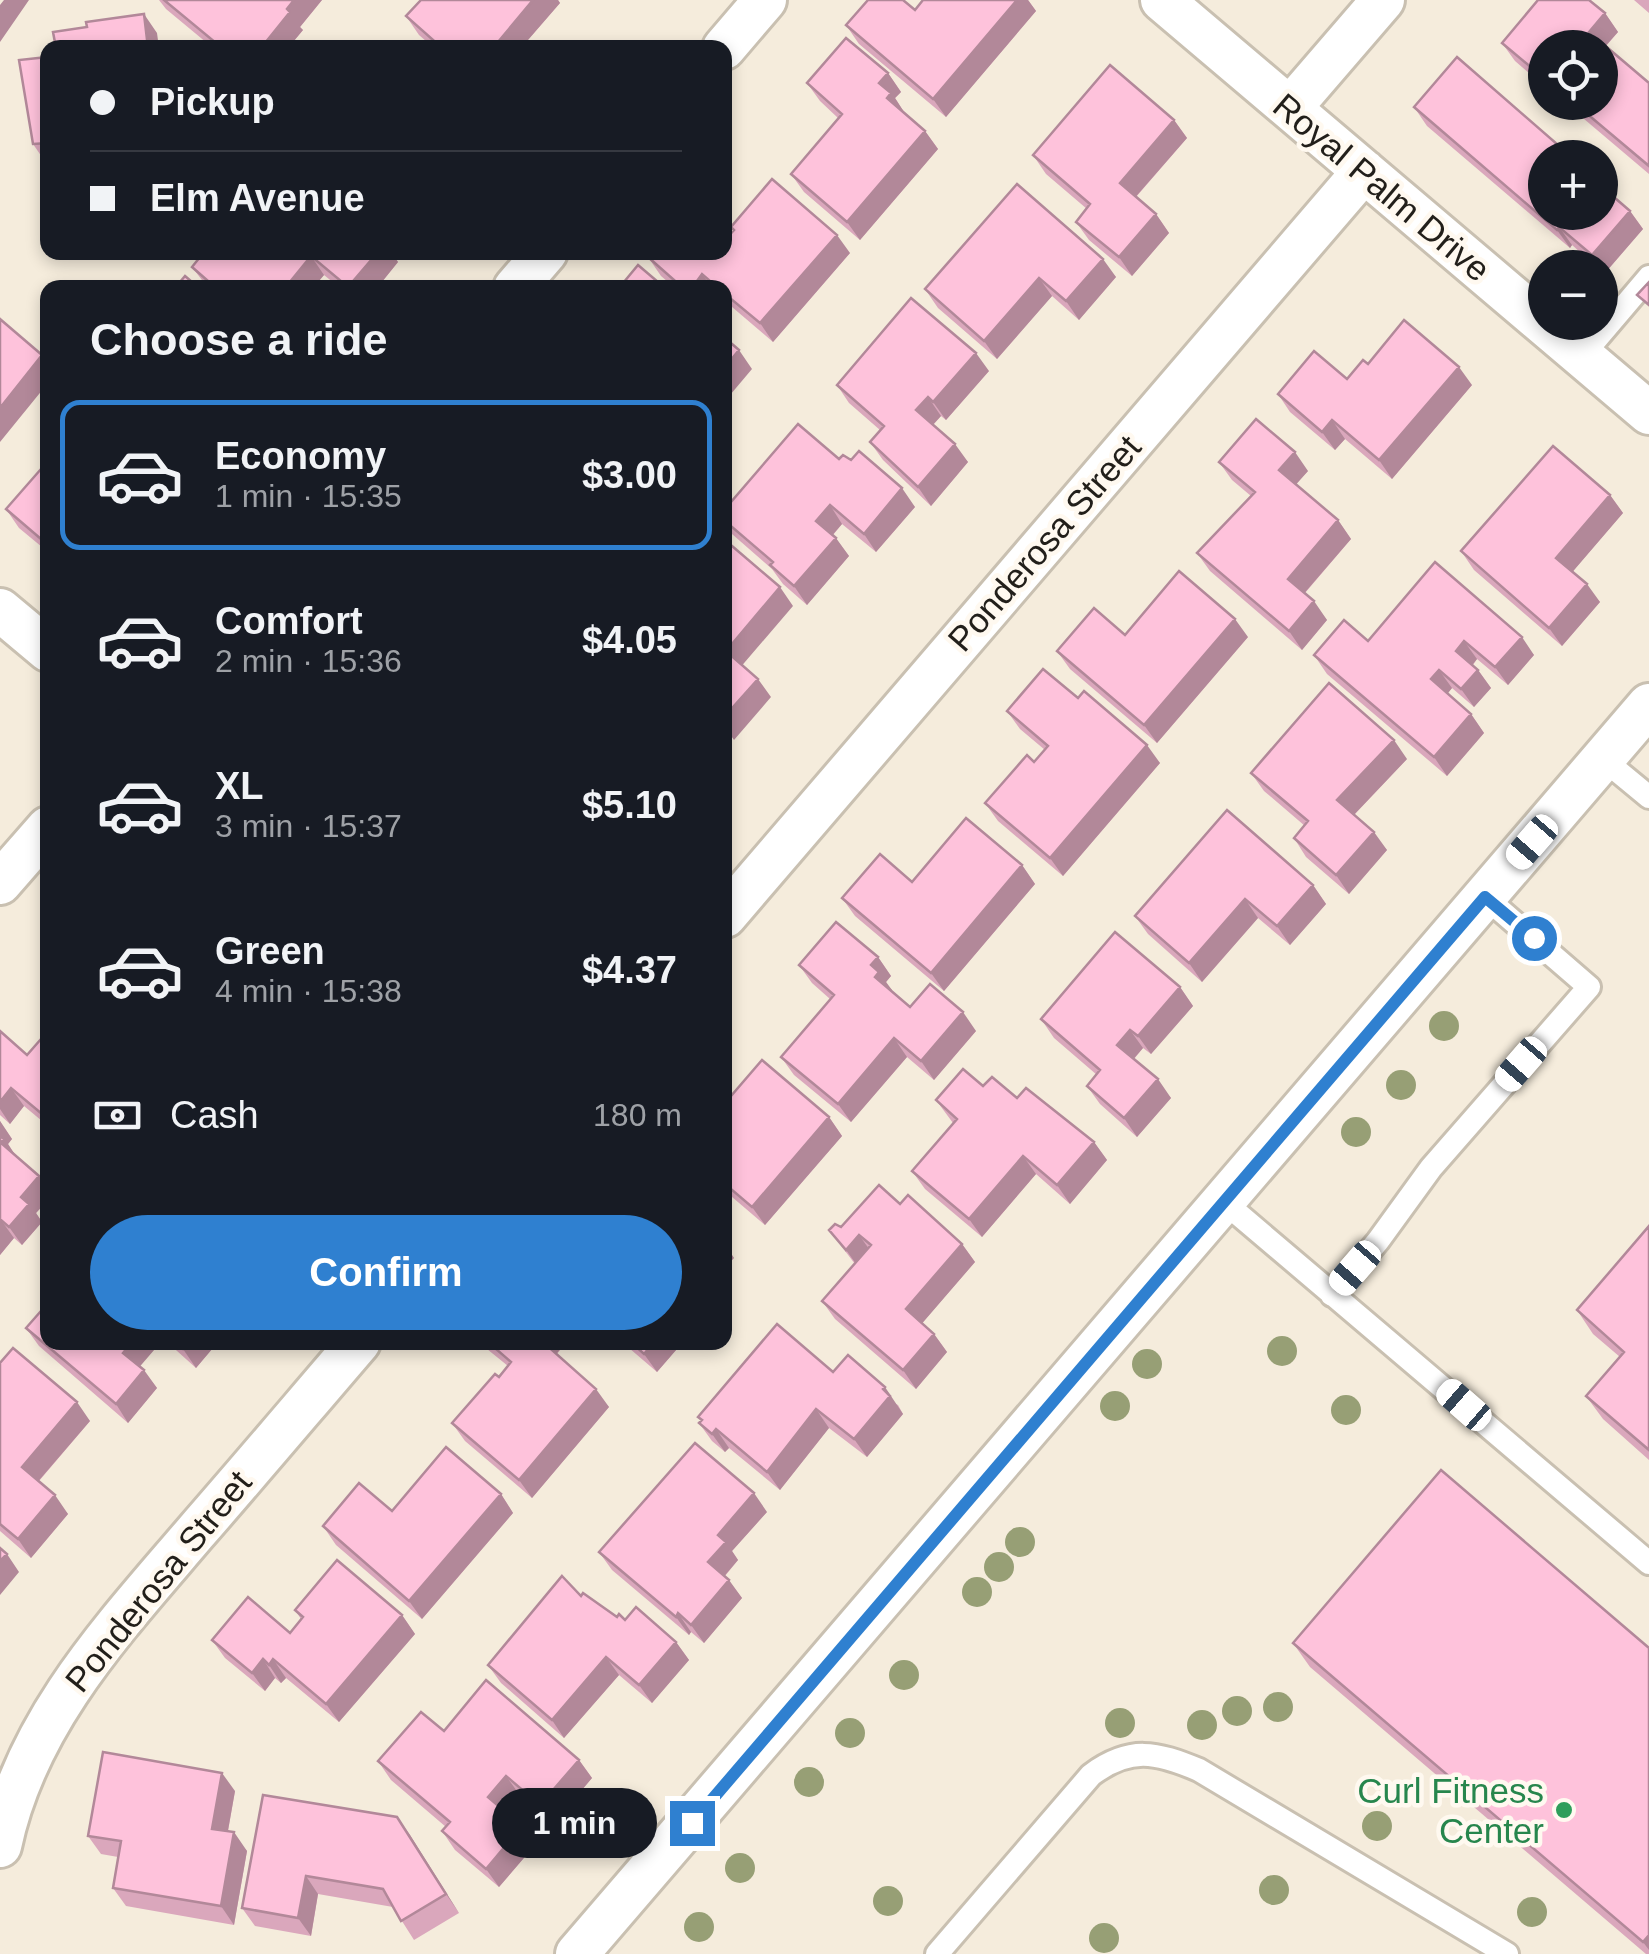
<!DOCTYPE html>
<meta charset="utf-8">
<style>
body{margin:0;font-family:Helvetica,sans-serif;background:#242831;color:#f1f3f6;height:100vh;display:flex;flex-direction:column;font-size:38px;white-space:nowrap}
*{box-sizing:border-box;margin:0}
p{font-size:32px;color:#9ea1a6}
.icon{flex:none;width:55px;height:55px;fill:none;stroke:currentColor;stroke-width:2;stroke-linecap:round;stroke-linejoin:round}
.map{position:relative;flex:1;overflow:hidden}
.panel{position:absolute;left:40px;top:280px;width:692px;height:1070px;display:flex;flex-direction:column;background:#171b24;border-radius:20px;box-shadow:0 5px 15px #0003}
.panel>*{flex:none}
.top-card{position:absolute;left:40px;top:40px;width:692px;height:220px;border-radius:20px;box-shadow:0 5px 15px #0003;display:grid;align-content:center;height:220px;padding:0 50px;background:#171b24}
.tools{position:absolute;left:1528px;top:30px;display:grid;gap:20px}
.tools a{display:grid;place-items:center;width:90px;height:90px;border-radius:50%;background:#171b24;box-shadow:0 5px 15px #0003;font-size:50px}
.end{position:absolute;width:45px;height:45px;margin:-22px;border:12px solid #2f80d0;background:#fff;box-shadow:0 0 0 5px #fff}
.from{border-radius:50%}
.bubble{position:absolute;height:70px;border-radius:35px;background:#171b24;box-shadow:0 5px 15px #0003;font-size:32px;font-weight:600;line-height:70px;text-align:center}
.car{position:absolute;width:30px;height:60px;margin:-30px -15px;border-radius:12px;box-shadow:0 0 8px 2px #0007;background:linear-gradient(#fff 24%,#345 0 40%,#fff 0 76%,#345 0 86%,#fff 0)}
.top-card b{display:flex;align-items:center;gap:35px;height:95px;font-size:38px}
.top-card b+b{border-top:2px solid #363941}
.top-card i{width:25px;height:25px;background:#f1f3f6}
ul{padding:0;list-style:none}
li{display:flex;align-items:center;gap:30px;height:150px;margin:0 20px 15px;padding:0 30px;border:5px solid transparent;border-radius:20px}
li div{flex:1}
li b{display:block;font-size:38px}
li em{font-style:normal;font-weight:600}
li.current{border-color:#2f80d0}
li>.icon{width:90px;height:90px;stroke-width:1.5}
h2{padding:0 50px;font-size:45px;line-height:120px}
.pay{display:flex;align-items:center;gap:25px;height:110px;padding:0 50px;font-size:38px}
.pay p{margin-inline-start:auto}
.action{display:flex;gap:20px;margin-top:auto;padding:20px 50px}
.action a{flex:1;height:115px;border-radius:60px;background:#2f80d0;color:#fff;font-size:40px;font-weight:600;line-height:115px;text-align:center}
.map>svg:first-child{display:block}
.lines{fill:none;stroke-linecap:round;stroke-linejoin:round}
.service-casing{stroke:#c9c0b1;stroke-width:28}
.minor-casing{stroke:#c9c0b1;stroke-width:48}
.service{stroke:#fff;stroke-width:22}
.minor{stroke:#fff;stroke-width:42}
.tree{fill:#979f75}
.wall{fill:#daa7bc}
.shaded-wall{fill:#b28899}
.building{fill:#fec2db;stroke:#b28899;stroke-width:2.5}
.route{stroke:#2f80d0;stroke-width:12}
.leisure-dot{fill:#2e9e5b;stroke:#fff9f0;stroke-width:4}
.labels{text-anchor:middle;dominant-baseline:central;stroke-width:9;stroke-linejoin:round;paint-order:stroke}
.street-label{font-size:35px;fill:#221f1a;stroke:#fff9f0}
.leisure-label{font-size:35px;fill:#27864d;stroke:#fff9f0;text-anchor:end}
</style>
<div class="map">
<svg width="1649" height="1954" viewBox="0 0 1649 1954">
<rect width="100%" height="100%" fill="#f5ecdc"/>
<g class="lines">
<g class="service-casing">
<path id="service" d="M1582,356L1649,277
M1603,759L1649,797
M1224,1202L1649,1563
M1332,1295L1378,1241L1431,1168L1589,987L1485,897
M937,1954L1091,1775C1130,1746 1156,1752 1199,1770L1507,1954"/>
</g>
<g class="minor-casing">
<path id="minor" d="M1162,0L1649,413
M724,48L765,0
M1290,108L1383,0
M515,288L546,252
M0,610L48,650
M0,883L48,828
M725,916L1364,171
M0,1846C26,1721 115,1627 195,1533C250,1470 304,1406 359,1342
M577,1954L1649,705"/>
</g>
<use href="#service" class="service"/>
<use href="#minor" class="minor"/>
</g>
<g class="tree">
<circle cx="1444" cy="1026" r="15"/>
<circle cx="1401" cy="1085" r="15"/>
<circle cx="1356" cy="1132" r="15"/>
<circle cx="1282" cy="1351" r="15"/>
<circle cx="1147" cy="1364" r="15"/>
<circle cx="1115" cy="1406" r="15"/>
<circle cx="1346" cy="1410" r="15"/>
<circle cx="1020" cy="1542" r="15"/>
<circle cx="999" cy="1567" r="15"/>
<circle cx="977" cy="1592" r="15"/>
<circle cx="904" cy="1675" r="15"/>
<circle cx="1278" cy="1707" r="15"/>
<circle cx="1237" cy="1711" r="15"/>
<circle cx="1120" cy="1723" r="15"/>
<circle cx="1202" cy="1725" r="15"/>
<circle cx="850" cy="1733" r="15"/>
<circle cx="809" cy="1782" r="15"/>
<circle cx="1377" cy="1826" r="15"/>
<circle cx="740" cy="1868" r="15"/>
<circle cx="1274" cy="1890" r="15"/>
<circle cx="888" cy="1901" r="15"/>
<circle cx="1532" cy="1912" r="15"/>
<circle cx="699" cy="1927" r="15"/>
<circle cx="1104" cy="1938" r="15"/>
</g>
<path class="wall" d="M159,0H322L300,27L303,30L288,48H213L166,9Z
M421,0H558L560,3L521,48H434L419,35L406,16Z
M923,0H1028L1036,11L946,117L859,44L846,25L915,10Z
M1634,0H1649V13Z
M1605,13L1618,32L1606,46L1649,83V174L1564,102H1600L1545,48V87L1515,61L1502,43Z
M48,57V163H46L33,144Z
M888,73L901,92L895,98L904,112L925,131L938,149L860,240L804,192L791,174L838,118L820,101L807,83Z
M1414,107L1608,191L1630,211L1643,229L1605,273L1600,268H1598L1572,245L1570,248L1427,126Z
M1174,120L1187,138L1136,197L1156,214L1169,233L1132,276L1089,240L1076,222L1087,209L1046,174L1033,155Z
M1017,184L1116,277L1079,320L1052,296L997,359L938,308L925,289Z
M731,227L850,253L773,342L725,301V288H675L661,276L648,257L725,252L733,230Z
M204,252H391L398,262L377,288H340L324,275L313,288H208L192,267Z
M1368,364L1472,385L1392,479L1345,439L1335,450L1290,412L1278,394L1347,379Z
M989,371L946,420L941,416L933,425L968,462L931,506L883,460L870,442L880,430L849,403L837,385Z
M839,459L851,460L915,507L876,552L842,524L833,535L849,556L807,605L783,584L772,569L732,534L725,524V509Z
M48,461V552L19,528L6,509Z
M1219,462L1308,471L1296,484L1338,520L1351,539L1305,593L1327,620L1302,650L1210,571L1197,553L1251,496L1232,480Z
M1610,495L1623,513L1572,572L1600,602L1562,646L1474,570L1461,551Z
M1435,562L1534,655L1508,685L1477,659L1473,665L1478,670L1491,688L1474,707L1452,688L1447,694L1471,714L1484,733L1447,776L1327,674L1314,655L1368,641Z
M1125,635L1248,637L1157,743L1070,669L1057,651Z
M1078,698L1160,763L1063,876L998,821L985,803L1034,762L1045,750L1020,729L1007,711Z
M1407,759L1354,815L1387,850L1349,894L1306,857L1294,838L1305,826L1264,791L1251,773Z
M1022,865L1035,884L944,991L855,916L842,898L912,882Z
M1313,885L1326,904L1290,945L1258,918L1202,982L1148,934L1135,916Z
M878,957L891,976L886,982L891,991L910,1007L976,1031L934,1080L907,1057L851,1122L794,1075L781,1057L830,999L812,983L799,965Z
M1180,987L1193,1006L1151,1054L1143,1048L1134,1059L1171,1098L1137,1137L1100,1104L1087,1086L1097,1075L1054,1038L1041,1019Z
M0,1031L27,1055L48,1031V1126L24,1106L10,1124L0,1115Z
M983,1086L1017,1098L1094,1142L1107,1160L1070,1204L1036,1174L982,1237L925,1189L912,1171L953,1123L936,1100Z
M725,1103L829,1117L842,1136L765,1225L725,1191Z
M0,1121L12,1139L8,1144L16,1156L39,1176L48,1188V1200L36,1213L42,1222L22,1245L14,1238L0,1255Z
M900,1204L962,1244L975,1262L922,1323L934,1334L947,1352L916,1389L835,1319L822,1301L855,1264L829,1230L841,1227Z
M1649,1226V1460L1603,1419L1586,1396L1620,1357L1593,1334L1577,1310Z
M26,1328L140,1367L157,1388L128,1423L39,1346Z
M167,1342H218L196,1368Z
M483,1342H566L557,1354L609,1407L532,1498L465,1441L452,1423L508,1366L487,1349Z
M622,1342H683L657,1372Z
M0,1363L90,1421L39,1481L68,1514L31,1558L0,1531Z
M833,1372L898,1405L903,1414L867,1457L829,1428L780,1490L729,1448L725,1452L712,1441L699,1423L701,1421L698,1417Z
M501,1494L513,1513L422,1619L336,1545L323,1526L392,1511Z
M767,1512L732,1551L738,1560L725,1576L742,1598L704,1643L691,1632L689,1635L612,1570L599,1552Z
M581,1596L617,1617L676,1642L689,1660L652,1703L619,1675L564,1738L501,1683L488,1665Z
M295,1610L402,1615L415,1634L339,1722L286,1678L281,1683L275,1678L265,1691L225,1658L212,1640L290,1633L301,1619Z
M1293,1643L1649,1648V1954H1646L1310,1667Z
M579,1760L592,1778L553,1824L519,1794L504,1811L522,1826L535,1845L499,1887L455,1850L442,1831L446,1827L391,1780L378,1761Z
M235,1791L228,1831L247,1851L234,1925L126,1906L113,1888L118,1857L101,1854L88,1836Z
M397,1817L459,1913L414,1940L393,1907L318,1894L311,1936L255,1926L242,1908Z"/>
<path class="shaded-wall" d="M4,0H29L0,42V5Z
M294,0H322L300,27L303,30L288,48H261Z
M533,0H558L560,3L521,48H493Z
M1017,0H1028L1036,11L946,117L933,99Z
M1605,13L1618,32L1602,50L1589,32Z
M144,14L157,33L159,48H148Z
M888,73L901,92L895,98L904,112L900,117L887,98L879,83Z
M1174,120L1187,138L1132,201L1120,183Z
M925,131L938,149L860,240L847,222Z
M1630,211L1643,229L1605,273L1592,255Z
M1156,214L1169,233L1132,276L1119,257Z
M1559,227L1572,245L1570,248L1557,230Z
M837,235L850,253L773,342L760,323Z
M378,252H391L398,262L377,288L348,287Z
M311,256L324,275L313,288H285Z
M1103,259L1116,277L1079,320L1066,301Z
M702,274L712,288H692Z
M1039,278L1052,296L997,359L984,341Z
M739,350L752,369L725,401V367Z
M976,353L989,371L946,420L933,402Z
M42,355L48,363V383L0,442V408Z
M1459,367L1472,385L1392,479L1379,460Z
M928,397L941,416L929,429L916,410Z
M1332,420L1345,439L1335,450L1322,432Z
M955,444L968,462L931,506L918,487Z
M1295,452L1308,471L1292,489L1279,470Z
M902,488L915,507L876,552L864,534Z
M1610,495L1623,513L1569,576L1556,558Z
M830,505L842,524L829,539L816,521Z
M1338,520L1351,539L1301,597L1288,579Z
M836,538L849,556L807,605L794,586Z
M1587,584L1600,602L1562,646L1549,628Z
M780,587L793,606L739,669L726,651Z
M1314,601L1327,620L1302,650L1289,631Z
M1235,619L1248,637L1157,743L1144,725Z
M1522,637L1534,655L1508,685L1495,667Z
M1464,641L1477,659L1469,669L1456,651Z
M1439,670L1452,688L1444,698L1431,679Z
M1478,670L1491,688L1474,707L1461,689Z
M758,679L771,697L734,740L725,727V716Z
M1471,714L1484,733L1447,776L1434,757Z
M1394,740L1407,759L1350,819L1337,800Z
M1147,745L1160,763L1063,876L1050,858Z
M1374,832L1387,850L1349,894L1336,875Z
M1022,865L1035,884L944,991L931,973Z
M1313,885L1326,904L1290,945L1277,926Z
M1245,899L1258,918L1202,982L1189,963Z
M878,957L891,976L886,982L892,990L888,995L875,977L871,965Z
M1180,987L1193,1006L1151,1054L1138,1036Z
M963,1012L976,1031L934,1080L921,1061Z
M1130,1030L1143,1048L1130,1063L1117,1045Z
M894,1038L907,1057L851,1122L838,1104Z
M1158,1079L1171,1098L1137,1137L1124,1118Z
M11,1088L24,1106L10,1124L0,1109V1102Z
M829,1117L842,1136L765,1225L752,1207Z
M0,1121L12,1139L8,1144L17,1158L13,1162L0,1141Z
M1094,1142L1107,1160L1070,1204L1057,1185Z
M1023,1156L1036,1174L982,1237L969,1219Z
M39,1176L48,1188V1200L36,1213L42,1222L22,1245L9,1227L21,1197Z
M1,1220L14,1238L0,1255V1222Z
M859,1235L872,1253L859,1268L846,1250Z
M725,1244L734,1258L725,1268Z
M962,1244L975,1262L919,1327L906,1309Z
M934,1334L947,1352L916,1389L903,1370Z
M132,1342H161L136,1371L123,1353Z
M189,1342H218L196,1368L183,1349Z
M542,1342H566L553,1358Z
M654,1342H683L657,1372L644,1354Z
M144,1370L157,1388L128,1423L116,1404Z
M885,1387L903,1414L867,1457L854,1439Z
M596,1389L609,1407L532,1498L519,1480Z
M77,1402L90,1421L35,1485L22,1467Z
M816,1409L829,1428L780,1490L767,1472Z
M716,1429L729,1448L725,1452L712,1434Z
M754,1493L767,1512L732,1551L738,1560L721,1580L708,1562L718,1535Z
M501,1494L513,1513L422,1619L409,1601Z
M55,1495L68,1514L31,1558L18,1539Z
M7,1554L19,1572L0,1595V1561Z
M729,1580L742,1598L704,1643L691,1625Z
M678,1613L691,1632L689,1635L676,1617Z
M402,1615L415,1634L339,1722L326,1704Z
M676,1642L689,1660L652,1703L639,1685Z
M606,1657L619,1675L564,1738L552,1720Z
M263,1659L275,1678L265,1691L252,1673Z
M273,1659L286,1678L281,1683L269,1665Z
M579,1760L592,1778L553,1824L540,1805Z
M222,1773L235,1791L225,1847L212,1829Z
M506,1776L519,1794L501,1815L488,1797Z
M397,1817L410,1835L459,1913L446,1894Z
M522,1826L535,1845L499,1887L486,1869Z
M234,1832L247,1851L234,1925L221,1906Z
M306,1876L318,1894L311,1936L298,1918Z
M1649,1935V1950L1643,1942Z"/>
<path class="building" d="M164,0H294L287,9L290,12L261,48H222Z
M421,0H533L493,48H442L406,16Z
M868,0H903L915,10L923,0H1017L933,99L846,25Z
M1538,0H1589L1605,13L1589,32L1649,83V166L1573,102H1600V48H1545V79L1502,43Z
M144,14L148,48H56L53,32L87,27L86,22Z
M846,38L888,73L879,83L891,93L887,98L925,131L847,222L791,174L842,114L807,83Z
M48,57V143L33,144L19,60Z
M1457,57L1573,158H1545V212H1600V185L1630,211L1592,255L1559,227L1557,230L1414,107Z
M1110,65L1174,120L1120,183L1156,214L1119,257L1076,222L1090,204L1033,155Z
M772,179L837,235L760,323L725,294V288H718L702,274L692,288H683L648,257L652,252H725V240L734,230L731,227Z
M1017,184L1103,259L1066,301L1039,278L984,341L925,289Z
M204,252H378L348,287L311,256L285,288H216L192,267Z
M638,265L665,288H619Z
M185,276L199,288H175Z
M1649,282V305L1637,295Z
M911,298L976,353L933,402L928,397L916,410L955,444L918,487L870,442L884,426L837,385Z
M0,319L42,355L0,408Z
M1404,320L1459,367L1379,460L1332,420L1322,432L1278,394L1314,351L1347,379L1363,360L1368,364Z
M725,338L739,350L725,367Z
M1256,419L1295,452L1279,470L1338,520L1288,579L1314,601L1289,631L1197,553L1255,492L1219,462Z
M798,424L839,459L843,455L851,460L859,451L902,488L864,534L830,505L816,521L836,538L794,586L770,565L773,562L725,521V509Z
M1553,446L1610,495L1556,558L1587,584L1549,628L1461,551Z
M48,461V545L6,509Z
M725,540L780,587L726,651L758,679L725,716Z
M1435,562L1522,637L1495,667L1464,641L1456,651L1478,670L1461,689L1439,670L1431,679L1471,714L1434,757L1314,655L1344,620L1368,641Z
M1179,571L1235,619L1144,725L1057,651L1094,608L1125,635Z
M1043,669L1078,698L1084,691L1147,745L1050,858L985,803L1027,755L1034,762L1048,746L1007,711Z
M1329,683L1394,740L1337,800L1374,832L1336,875L1294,838L1308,821L1251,773Z
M1227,810L1313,885L1277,926L1245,899L1189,963L1135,916Z
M966,818L1022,865L931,973L842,898L880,854L912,882Z
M836,922L878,957L871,965L879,972L875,977L910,1007L930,984L963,1012L921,1061L894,1038L838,1104L781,1057L834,995L799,965Z
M1115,932L1180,987L1138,1036L1130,1030L1117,1045L1158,1079L1124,1118L1087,1086L1100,1070L1041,1019Z
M0,1031L27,1055L48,1031V1119L11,1088L0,1102Z
M762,1060L829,1117L752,1207L725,1184V1103Z
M963,1069L983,1086L992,1077L1017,1098L1026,1088L1094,1142L1057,1185L1023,1156L969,1219L912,1171L957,1119L936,1100Z
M0,1136L4,1139L1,1143L39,1176L21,1197L29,1204L9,1227L1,1220L0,1222Z
M879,1185L900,1204L908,1195L962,1244L906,1309L934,1334L903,1370L822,1301L871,1245L859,1235L846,1250L829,1230L835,1224L841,1227Z
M1649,1226V1450L1586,1396L1624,1352L1577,1310Z
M48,1303V1342H132L123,1353L144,1370L116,1404L26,1328Z
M777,1324L833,1372L848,1355L885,1387L883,1389L890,1396L854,1439L816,1409L767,1472L716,1429L712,1434L699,1423L702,1420L698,1417Z
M175,1342H189L183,1349Z
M488,1342H543L596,1389L519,1480L452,1423L495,1374L499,1377L511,1362Z
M631,1342H654L644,1354Z
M13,1348L77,1402L22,1467L55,1495L18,1539L0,1524V1363Z
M695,1443L754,1493L718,1535L726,1542L708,1562L729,1580L691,1625L678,1613L676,1617L599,1552Z
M446,1447L501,1494L409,1601L323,1526L359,1483L392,1511Z
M1441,1470L1649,1648V1935L1643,1942L1293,1643Z
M0,1548L7,1554L0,1561Z
M337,1560L402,1615L326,1704L273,1659L269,1665L263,1659L252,1673L212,1640L248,1597L290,1633L303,1617L295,1610Z
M562,1576L581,1596L583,1593L617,1617L619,1614L625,1620L636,1607L676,1642L639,1685L606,1657L552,1720L488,1665Z
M486,1680L579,1760L540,1805L506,1776L488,1797L522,1826L486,1869L442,1831L450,1822L378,1761L421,1712L444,1731Z
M103,1752L222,1773L212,1829L234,1832L221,1906L113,1888L121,1841L88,1836Z
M263,1795L397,1817L446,1894L401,1921L383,1889L306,1876L298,1918L242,1908Z"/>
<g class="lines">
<path class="route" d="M692,1823L1485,897L1534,938"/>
</g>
<circle class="leisure-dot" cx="1564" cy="1810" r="10"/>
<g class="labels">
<g class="street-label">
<text transform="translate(1382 187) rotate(40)">Royal Palm Drive</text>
<text transform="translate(1044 543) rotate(-49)">Ponderosa Street</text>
<text transform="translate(158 1581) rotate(-51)">Ponderosa Street</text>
</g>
<g class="leisure-label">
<text x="1544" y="1790">Curl Fitness<tspan x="1544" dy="40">Center</tspan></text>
</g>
</g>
</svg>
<div class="tools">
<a><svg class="icon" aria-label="locate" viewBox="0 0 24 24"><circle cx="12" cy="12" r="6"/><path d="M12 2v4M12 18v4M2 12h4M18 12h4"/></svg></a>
<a>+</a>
<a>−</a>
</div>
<i class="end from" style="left:1534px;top:938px"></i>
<i class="end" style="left:692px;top:1823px"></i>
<div class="bubble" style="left:492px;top:1788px;width:165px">1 min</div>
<i class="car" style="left:1532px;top:842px;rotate:221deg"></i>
<i class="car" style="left:1521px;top:1064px;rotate:221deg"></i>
<i class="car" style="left:1355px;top:1268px;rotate:221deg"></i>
<i class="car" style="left:1464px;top:1405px;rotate:311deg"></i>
<div class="top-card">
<b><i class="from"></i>Pickup</b>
<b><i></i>Elm Avenue</b>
</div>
<section class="panel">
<h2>Choose a ride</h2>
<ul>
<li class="current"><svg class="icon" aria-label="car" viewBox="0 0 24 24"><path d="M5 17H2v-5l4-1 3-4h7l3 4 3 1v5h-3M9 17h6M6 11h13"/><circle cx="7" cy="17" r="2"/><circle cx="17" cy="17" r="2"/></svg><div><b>Economy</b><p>1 min · 15:35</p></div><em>$3.00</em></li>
<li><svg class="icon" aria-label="car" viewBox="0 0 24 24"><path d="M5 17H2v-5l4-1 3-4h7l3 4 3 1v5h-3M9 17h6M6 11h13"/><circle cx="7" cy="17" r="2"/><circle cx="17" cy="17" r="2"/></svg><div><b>Comfort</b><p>2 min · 15:36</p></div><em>$4.05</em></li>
<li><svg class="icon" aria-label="car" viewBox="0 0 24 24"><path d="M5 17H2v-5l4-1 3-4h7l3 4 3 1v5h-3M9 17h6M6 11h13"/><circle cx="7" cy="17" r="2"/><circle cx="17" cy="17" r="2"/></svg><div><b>XL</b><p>3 min · 15:37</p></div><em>$5.10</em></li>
<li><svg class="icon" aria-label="car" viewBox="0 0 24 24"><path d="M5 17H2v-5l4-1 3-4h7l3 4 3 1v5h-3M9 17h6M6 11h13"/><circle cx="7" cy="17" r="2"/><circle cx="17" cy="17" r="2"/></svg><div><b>Green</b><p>4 min · 15:38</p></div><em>$4.37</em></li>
</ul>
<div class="pay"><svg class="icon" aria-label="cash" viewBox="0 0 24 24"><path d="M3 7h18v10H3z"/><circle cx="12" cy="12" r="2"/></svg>Cash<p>180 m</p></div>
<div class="action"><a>Confirm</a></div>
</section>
</div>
